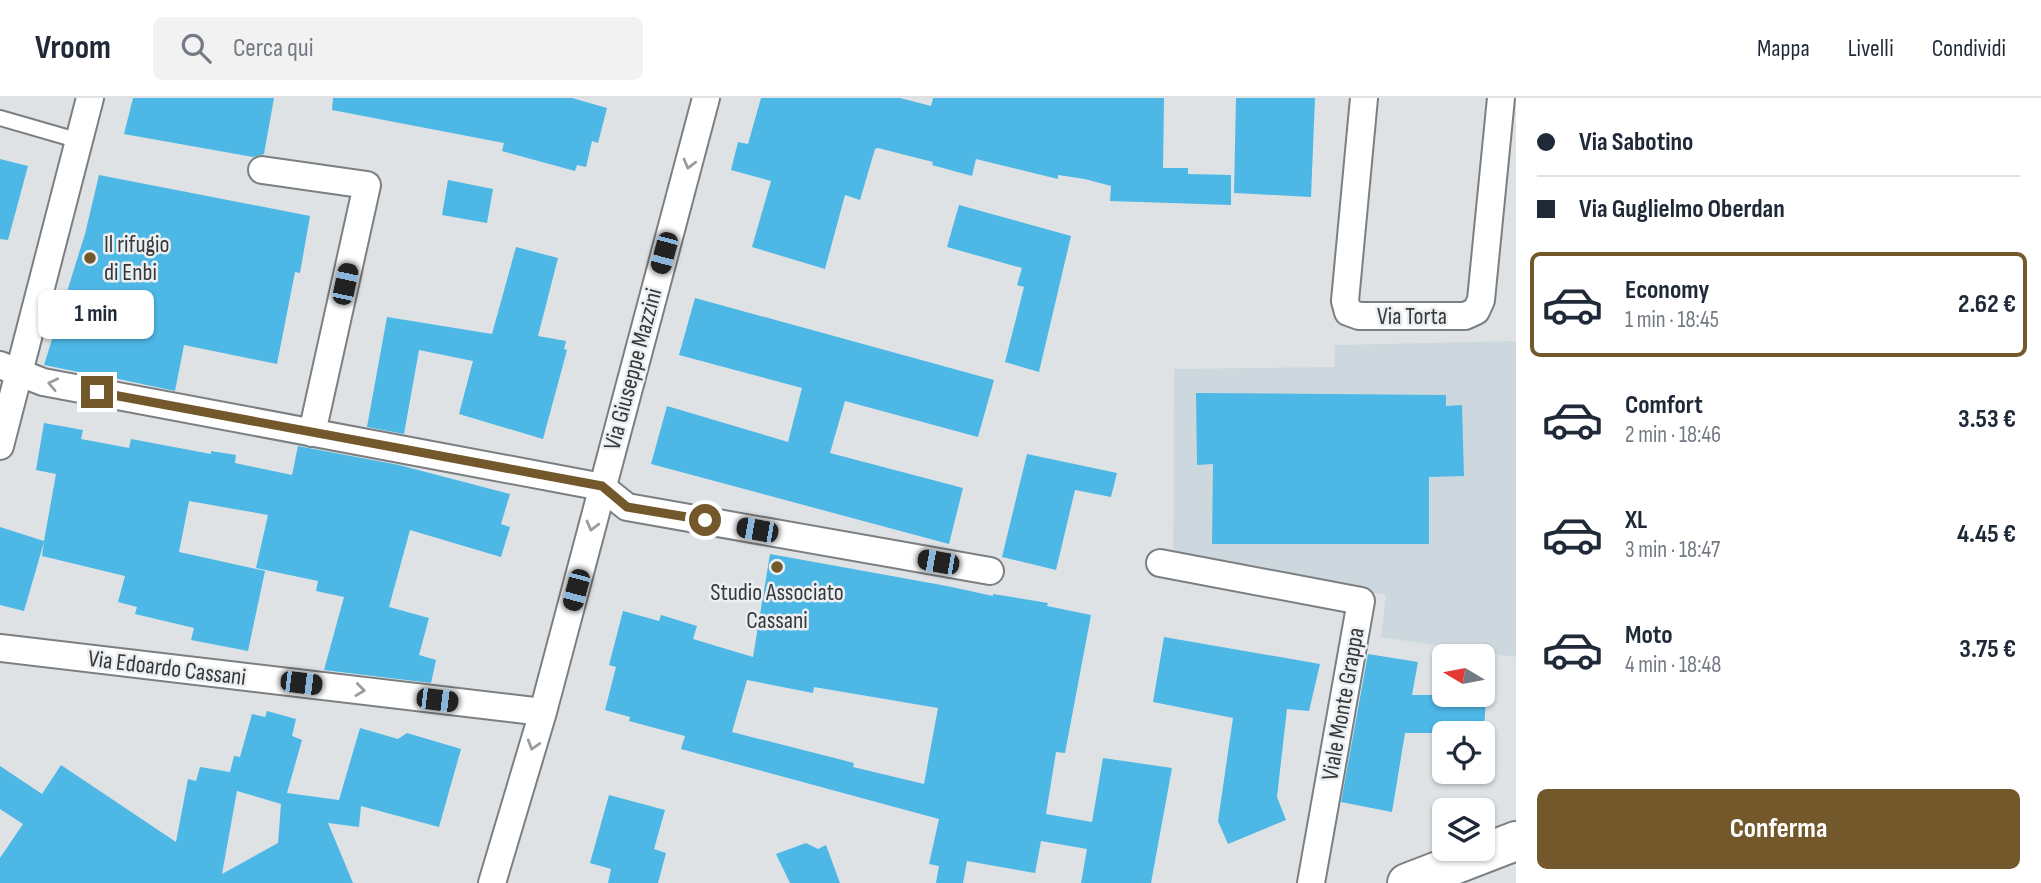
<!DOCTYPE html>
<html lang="it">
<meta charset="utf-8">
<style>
body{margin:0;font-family:"Sofia Sans Condensed",sans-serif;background:#f2f2f3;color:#1f2937;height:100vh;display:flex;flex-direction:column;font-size:26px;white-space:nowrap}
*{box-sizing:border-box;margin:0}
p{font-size:23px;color:#747a83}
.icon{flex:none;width:38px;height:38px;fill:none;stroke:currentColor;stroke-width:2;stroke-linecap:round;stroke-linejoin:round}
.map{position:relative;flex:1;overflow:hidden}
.drawer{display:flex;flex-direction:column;background:#fff;width:525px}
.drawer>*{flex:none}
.hud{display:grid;align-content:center;height:154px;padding:0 21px;background:#fff}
.needle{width:46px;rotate:280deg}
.tools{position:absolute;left:1432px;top:546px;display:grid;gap:14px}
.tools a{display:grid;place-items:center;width:63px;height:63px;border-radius:10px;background:#fff;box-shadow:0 2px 5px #0004;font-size:35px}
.end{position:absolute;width:32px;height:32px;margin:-16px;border:9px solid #72582a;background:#fff;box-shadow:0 0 0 4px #fff}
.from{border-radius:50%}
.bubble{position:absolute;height:49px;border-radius:10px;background:#fff;box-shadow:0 2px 5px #0004;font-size:23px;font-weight:700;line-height:49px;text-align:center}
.car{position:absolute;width:21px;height:42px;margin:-21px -10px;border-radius:9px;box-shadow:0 0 5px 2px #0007;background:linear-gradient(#222 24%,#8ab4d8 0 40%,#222 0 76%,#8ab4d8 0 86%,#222 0)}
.hud b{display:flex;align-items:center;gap:24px;height:66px;font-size:26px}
.hud b+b{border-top:2px solid #e0e1e3}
.hud i{width:18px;height:18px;background:#1f2937}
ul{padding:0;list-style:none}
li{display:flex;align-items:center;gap:21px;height:105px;margin:0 14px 10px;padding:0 7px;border:4px solid transparent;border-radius:10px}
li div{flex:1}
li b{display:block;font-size:26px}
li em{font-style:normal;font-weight:700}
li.selected{border-color:#72582a}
li>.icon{width:63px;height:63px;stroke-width:1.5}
.button{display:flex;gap:14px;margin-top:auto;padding:14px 21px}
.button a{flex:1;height:80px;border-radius:10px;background:#72582a;color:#fff;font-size:28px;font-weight:700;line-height:80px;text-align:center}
header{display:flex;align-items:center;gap:42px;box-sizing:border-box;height:98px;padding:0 35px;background:#fff;border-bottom:2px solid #e0e1e3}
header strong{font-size:33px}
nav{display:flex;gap:38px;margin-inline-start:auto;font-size:24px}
.search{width:490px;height:63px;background:#f2f2f3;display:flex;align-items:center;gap:18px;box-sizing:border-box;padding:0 24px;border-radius:10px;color:#747a83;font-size:26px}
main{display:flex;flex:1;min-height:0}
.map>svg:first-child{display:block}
.built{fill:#cdd8de}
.building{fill:#4db7e6;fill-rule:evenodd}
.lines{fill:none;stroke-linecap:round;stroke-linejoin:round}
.lane-casing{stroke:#7c7f81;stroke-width:18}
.street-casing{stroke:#7c7f81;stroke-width:30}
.secondary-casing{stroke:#7c7f81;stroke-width:42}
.lane{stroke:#fff;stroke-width:14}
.street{stroke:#fff;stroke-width:26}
.secondary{stroke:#fff;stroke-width:38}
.oneway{stroke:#9b9c9c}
.route{stroke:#72582a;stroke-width:9}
.poi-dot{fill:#72582a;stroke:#ebeff1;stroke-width:2.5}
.labels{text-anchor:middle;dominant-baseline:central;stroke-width:5;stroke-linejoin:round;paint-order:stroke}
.poi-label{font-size:24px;fill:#373839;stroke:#ebeff1;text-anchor:start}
.street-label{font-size:24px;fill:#373839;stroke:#ebeff1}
</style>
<header>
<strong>Vroom</strong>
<div class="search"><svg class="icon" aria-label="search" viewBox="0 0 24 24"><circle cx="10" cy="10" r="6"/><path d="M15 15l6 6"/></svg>Cerca qui</div>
<nav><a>Mappa</a><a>Livelli</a><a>Condividi</a></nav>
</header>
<main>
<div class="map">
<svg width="1516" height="785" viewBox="0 0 1516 785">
<rect width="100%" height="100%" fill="#dee2e4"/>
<path class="built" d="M1516,243V559L1381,539L1386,497L1173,459L1174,271L1334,269L1335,247Z"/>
<path class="building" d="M133,0H274L264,56L253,59L124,36Z
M333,0H572L607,10L598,45L592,43L586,69L577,67L575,73L502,53L504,45L332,12Z
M761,0H900L931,8L933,0H1164L1163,70H1188V76L1231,77V107L1110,103L1111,88L1085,81L1058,77V81L976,61L972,78L932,67L933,64L878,50L875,51L860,102L845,97L825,171L752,149L771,83L731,72L738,44L748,46Z
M1236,0H1315L1311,99L1234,95Z
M0,61L28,68L8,142L0,141Z
M99,77L310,118L300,175L295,174L277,266L184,247L175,293L109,279L108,280L44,267L85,136Z
M448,82L493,91L487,125L442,117Z
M959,107L1071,138L1039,274L1005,264L1024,189L1017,187L1022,170L947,149Z
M516,149L558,160L538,238L566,243L564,251L567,252L543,341L459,316L473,263L419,252L404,336L367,329L387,219L492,236Z
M695,200L994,282L978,339L845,303L830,355L963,390L949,446L651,366L667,308L788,344L802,290L679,257Z
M1196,295L1446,297V308L1462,307L1464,378L1429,379V446H1212L1213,366L1197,367Z
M44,325L83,332L81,341L129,350L131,341L211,356V353L236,357L235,365L292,377L298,348L399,367L510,396L501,426L510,429L501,459L410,432L389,509L429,520L419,557L436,562L431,585L324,572L344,499L316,493L318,483L256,470L268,417L189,403L179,454L265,473L248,553L191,542L194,530L135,516L137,509L118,504L125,478L42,458L44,444L24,513L0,507V429L44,443L56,376L36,372Z
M1027,356L1117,375L1111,399L1075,392L1056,472L1002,459Z
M770,456L947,488L993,498V496L1048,505L1047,508L1091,517L1065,655L1056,654L1046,716L1092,724L1103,660L1172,670L1151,785H1081L1087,751L1041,743L1035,775L967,763L963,785H936L939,768L929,766L939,721L681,651L685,638L629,623L630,619L605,612L616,569L609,567L623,513L659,523L661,517L697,528L693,541L753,559ZM747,582L813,595L814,589L938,610L924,686L853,669L854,665L732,634Z
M1164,539L1320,566L1309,613L1287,611L1277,699L1286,722L1228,746L1218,723L1233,620L1153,604Z
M1368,556L1418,564L1412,597H1486L1484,635H1405L1392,714L1341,704Z
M267,613L296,621L292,638L302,642L287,695L339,702L360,630L398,641L407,635L461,651L439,729L361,708L359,729L328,725L353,785H0V760L23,726L0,711V668L42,696L61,667L176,744L188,681L196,683L200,669L230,674L234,658L240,659L252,616L265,619ZM237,693L281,706L278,745L222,776Z
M609,697L665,712L654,751L666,755L658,785H608L611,771L590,765Z
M806,745L818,751L826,747L840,785H790L776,756Z"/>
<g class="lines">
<g class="lane-casing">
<path id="lane" d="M0,20L80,43"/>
</g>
<g class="street-casing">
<path id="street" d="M1364,0L1345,203L1348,214L1359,218H1465L1476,213L1481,202L1501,0
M262,72L367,87L312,335
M0,267L43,284L602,389L627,409L990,473
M0,348L90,0
M1160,465L1361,503L1311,785
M0,550L543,614
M492,785L543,614L706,0"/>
</g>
<g class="secondary-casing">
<path id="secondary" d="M1407,785L1516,743"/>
</g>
<use href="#lane" class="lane"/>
<use href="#street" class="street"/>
<use href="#secondary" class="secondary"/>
</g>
<defs><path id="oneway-chevron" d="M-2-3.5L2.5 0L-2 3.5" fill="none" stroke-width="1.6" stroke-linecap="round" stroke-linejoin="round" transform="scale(1.75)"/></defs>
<g class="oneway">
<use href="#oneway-chevron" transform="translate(689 66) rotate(105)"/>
<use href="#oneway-chevron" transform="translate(53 286) rotate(-168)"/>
<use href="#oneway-chevron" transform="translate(592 428) rotate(105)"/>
<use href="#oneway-chevron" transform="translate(360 592) rotate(7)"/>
<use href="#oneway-chevron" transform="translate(533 647) rotate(107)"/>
</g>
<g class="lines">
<path class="route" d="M97,294L602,388L627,409L705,422"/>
</g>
<g class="poi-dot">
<circle cx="90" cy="160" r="7"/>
<circle cx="777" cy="469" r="7"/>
</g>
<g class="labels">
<g class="poi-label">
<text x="104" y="146">Il rifugio<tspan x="104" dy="28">di Enbi</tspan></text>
<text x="777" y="494" text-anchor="middle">Studio Associato<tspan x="777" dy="28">Cassani</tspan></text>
</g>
<g class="street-label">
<text x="1412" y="218">Via Torta</text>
<text transform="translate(633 271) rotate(-75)">Via Giuseppe Mazzini</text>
<text transform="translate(167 570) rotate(7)">Via Edoardo Cassani</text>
<text transform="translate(1343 606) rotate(-80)">Viale Monte Grappa</text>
</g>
</g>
</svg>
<div class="tools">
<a><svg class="needle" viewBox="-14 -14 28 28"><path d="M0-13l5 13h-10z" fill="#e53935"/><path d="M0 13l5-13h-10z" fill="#747a83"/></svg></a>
<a><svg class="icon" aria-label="locate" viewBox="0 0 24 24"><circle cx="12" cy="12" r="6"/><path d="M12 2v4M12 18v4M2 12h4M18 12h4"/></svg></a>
<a><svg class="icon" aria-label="layers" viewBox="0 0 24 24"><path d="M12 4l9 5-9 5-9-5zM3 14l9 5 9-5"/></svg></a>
</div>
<i class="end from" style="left:705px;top:422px"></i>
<i class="end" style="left:97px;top:294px"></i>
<div class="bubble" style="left:38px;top:192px;width:116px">1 min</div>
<i class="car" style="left:664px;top:155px;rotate:195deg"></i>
<i class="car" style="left:345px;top:186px;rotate:12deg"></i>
<i class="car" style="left:757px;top:432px;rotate:280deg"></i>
<i class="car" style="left:938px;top:464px;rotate:280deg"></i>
<i class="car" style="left:576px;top:492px;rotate:195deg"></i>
<i class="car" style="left:301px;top:585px;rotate:97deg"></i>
<i class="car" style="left:437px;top:602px;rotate:97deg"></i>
</div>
<section class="drawer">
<div class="hud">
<b><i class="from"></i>Via Sabotino</b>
<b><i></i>Via Guglielmo Oberdan</b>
</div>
<ul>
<li class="selected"><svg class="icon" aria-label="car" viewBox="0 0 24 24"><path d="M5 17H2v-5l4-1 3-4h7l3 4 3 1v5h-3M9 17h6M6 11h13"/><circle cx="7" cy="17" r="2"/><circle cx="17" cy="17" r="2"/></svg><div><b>Economy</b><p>1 min · 18:45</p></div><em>2.62 €</em></li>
<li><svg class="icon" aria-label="car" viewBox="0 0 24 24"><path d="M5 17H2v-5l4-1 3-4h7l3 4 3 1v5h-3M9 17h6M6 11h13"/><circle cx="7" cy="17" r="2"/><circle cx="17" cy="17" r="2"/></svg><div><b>Comfort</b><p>2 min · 18:46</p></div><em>3.53 €</em></li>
<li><svg class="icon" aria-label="car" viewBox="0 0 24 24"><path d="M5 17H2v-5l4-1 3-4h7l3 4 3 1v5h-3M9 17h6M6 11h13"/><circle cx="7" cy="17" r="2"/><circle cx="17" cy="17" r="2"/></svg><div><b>XL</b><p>3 min · 18:47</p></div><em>4.45 €</em></li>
<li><svg class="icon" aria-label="car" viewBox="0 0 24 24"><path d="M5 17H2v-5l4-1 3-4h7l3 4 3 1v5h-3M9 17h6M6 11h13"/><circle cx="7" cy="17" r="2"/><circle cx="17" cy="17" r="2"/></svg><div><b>Moto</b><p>4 min · 18:48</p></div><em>3.75 €</em></li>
</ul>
<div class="button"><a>Conferma</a></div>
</section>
</main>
